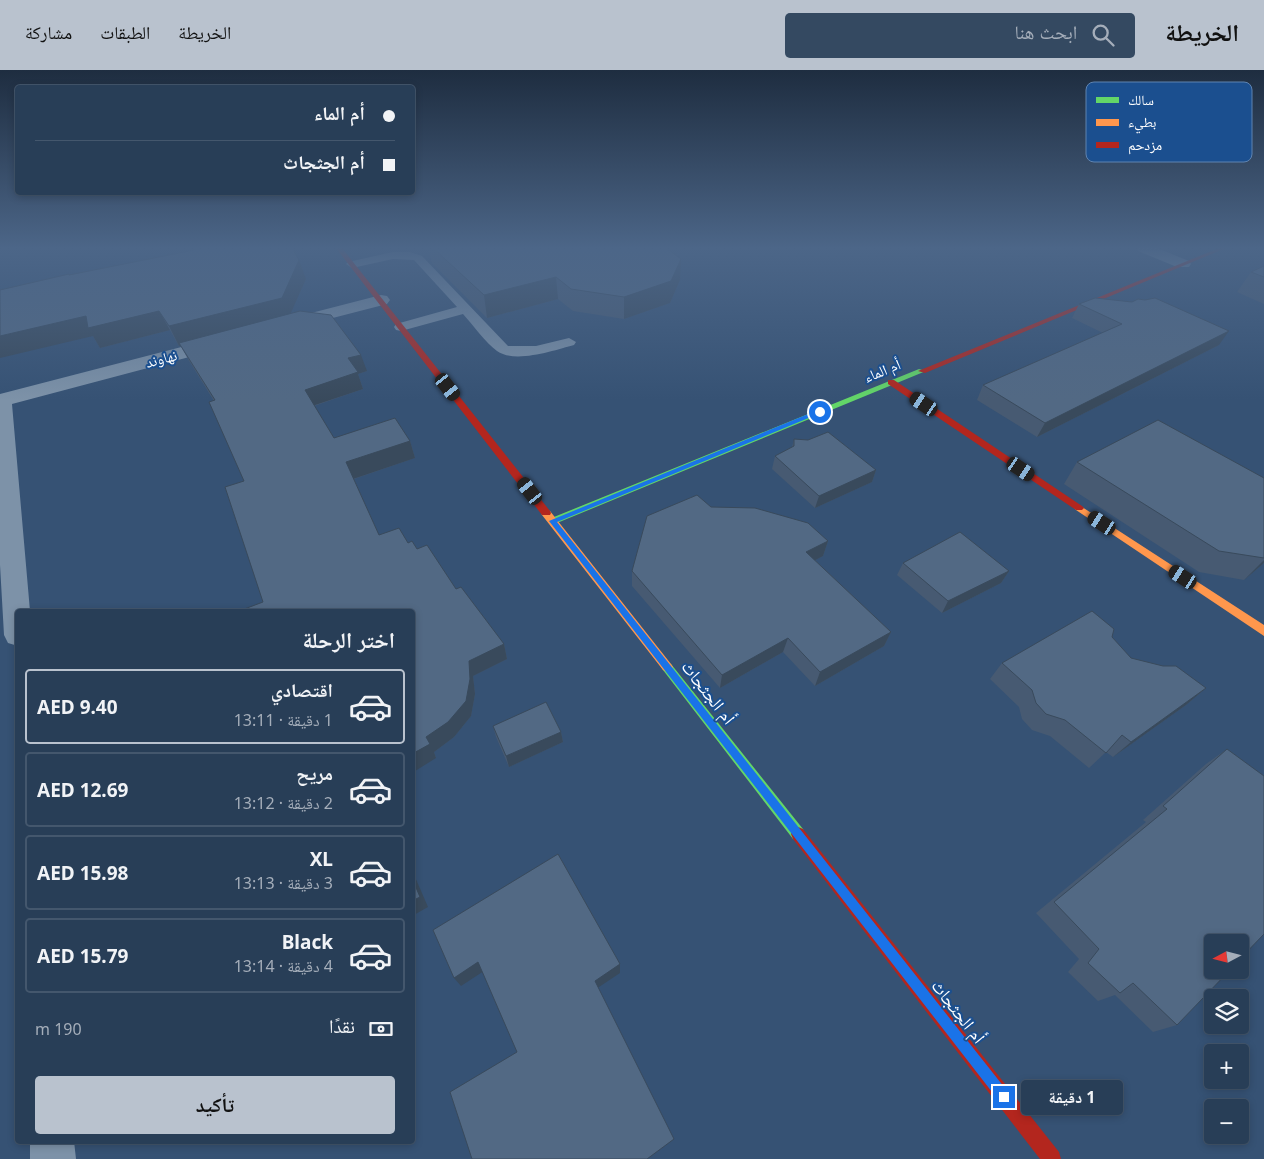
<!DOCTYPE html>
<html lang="ar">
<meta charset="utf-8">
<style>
body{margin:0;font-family:"Noto Sans","Noto Naskh Arabic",sans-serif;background:#344961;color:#f1f3f6;direction:rtl;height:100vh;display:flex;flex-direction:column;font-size:19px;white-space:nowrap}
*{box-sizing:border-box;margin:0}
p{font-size:16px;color:#a5aeba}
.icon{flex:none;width:28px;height:28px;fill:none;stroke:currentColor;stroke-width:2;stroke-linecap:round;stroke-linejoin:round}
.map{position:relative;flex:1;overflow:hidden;direction:ltr}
.panel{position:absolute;left:15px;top:539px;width:400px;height:535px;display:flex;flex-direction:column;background:#283e57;border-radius:5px;box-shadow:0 2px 8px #0003,0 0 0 1px #44576d;direction:rtl}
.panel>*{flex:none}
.top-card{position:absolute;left:15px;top:15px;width:400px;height:110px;border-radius:5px;box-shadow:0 2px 8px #0003,0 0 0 1px #44576d;direction:rtl;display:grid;align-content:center;height:110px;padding:0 20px;background:#283e57}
.needle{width:32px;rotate:263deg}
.tools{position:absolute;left:1204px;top:864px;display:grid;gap:10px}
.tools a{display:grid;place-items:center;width:45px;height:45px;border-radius:5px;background:#283e57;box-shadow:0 2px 8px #0003,0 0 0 1px #44576d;font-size:25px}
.end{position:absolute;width:22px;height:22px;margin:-11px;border:6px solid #1a73e8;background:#fff;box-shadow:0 0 0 2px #fff}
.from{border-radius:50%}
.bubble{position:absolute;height:35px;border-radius:5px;background:#283e57;box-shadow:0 2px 8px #0003,0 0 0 1px #44576d;font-size:16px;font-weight:700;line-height:35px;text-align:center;direction:rtl}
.car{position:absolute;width:15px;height:30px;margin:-15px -8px;border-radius:6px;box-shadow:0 0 4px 1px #0007;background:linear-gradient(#222 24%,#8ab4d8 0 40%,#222 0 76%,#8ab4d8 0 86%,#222 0)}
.top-card b{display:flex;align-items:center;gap:18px;height:48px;font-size:19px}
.top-card b+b{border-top:1px solid #44576d}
.top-card i{width:12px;height:12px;background:#f1f3f6}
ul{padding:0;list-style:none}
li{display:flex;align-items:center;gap:15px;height:75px;margin:0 10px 8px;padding:0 10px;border:2px solid #44576d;border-radius:5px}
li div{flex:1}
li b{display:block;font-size:19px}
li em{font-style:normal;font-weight:700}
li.current{border-color:#b9c2ce}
li>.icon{width:45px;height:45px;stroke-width:1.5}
h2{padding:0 20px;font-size:22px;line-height:60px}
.pay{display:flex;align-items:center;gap:12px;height:55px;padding:0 20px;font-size:19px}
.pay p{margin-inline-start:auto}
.cta{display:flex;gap:10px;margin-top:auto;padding:10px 20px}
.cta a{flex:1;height:58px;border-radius:5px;background:#b9c2ce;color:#111;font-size:20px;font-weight:700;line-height:58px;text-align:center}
header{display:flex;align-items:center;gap:30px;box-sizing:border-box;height:70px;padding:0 25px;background:#b9c2ce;color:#111}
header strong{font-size:24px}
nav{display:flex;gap:28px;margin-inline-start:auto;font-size:18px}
.search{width:350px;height:45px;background:#344961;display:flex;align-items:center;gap:12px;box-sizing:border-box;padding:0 18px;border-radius:5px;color:#a5aeba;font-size:19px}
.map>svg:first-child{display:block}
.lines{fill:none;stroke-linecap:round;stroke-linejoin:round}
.lane{fill:#7d92a8;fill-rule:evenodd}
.street{fill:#7d92a8;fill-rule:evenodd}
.fast{fill:#63d668;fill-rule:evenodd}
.slow{fill:#ff974d;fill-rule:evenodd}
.jam{fill:#b3261e;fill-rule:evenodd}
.wall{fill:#475a72}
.shaded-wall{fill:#394a5c}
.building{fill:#526984;stroke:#394a5c}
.route{fill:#1a73e8}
.labels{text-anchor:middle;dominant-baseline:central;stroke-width:4;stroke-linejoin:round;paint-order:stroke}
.far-street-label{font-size:15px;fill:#fff;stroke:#1b4f8f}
.street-label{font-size:18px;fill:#fff;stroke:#1b4f8f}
.key{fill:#1b4f8f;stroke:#5f84b1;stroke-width:1}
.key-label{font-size:14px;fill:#fff}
</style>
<header>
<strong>الخريطة</strong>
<div class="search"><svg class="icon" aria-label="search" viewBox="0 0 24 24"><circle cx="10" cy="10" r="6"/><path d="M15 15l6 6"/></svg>ابحث هنا</div>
<nav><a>الخريطة</a><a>الطبقات</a><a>مشاركة</a></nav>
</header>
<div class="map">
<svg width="1264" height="1089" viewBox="0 0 1264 1089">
<rect width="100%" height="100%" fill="#365274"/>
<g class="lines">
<path class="lane" d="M393,182H410L422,186L508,276H536L569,268L576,272L574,275C555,280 515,294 497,281C486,273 473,255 463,244L401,261L396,260L394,257L396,254L457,237L414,190L393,189L352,198L346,194L348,192Z"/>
<path class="street" d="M1137,178H1157L1189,191L1191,194L1189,197H1177L1138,181Z
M381,225L387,226L390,230L387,234L290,259L284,258L281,254L284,250Z
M220,267L227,269L229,273L227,277L12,334L30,541H18V576L8,573L4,565L0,495V324Z
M30,1071H74L76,1089H30Z"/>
<path class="fast" d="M919,299L926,301L557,453H549L548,451L549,449Z
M667,592L671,594L803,759L805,764L803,769L798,771L793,769L663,600L661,597L663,594Z"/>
<path class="slow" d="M1079,435L1264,555V566L1076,440L1074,438Z
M546,440L550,441L671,594L673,597L671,600L667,602L663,600L542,445L541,443Z"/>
<path class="jam" d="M336,178H342L550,441L551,443L550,445H542Z
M1219,178H1226L925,303L918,301Z
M888,310H894L1082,436L1084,438L1082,440H1076L888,314Z
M798,757L803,759L1059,1082L1061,1089H1040L793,769L791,764L793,759Z"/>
</g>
<path class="wall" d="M191,178H292L306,209L290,244L367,301L358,304L363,319L314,336L334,368L410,371L415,388L354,409L379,465L408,473L417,479L456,519L504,574L507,589L473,606L475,624L471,646L454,667L434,682L436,688L263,532L244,411L214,331L188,289L180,275L179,276L170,260L100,278L93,266L69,205L193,180Z
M428,178H666L680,210L670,233L624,249L573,241L558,229L487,248L432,193Z
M1264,196V234L1237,222L1251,202Z
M1079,234L1219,275L1037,367L977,330L983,315L1103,263L1072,248Z
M794,369L808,370L876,400L872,412L815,438L772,399L775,386L792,377Z
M1077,392L1264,408V493L1244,510L1199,502L1064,414Z
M828,471L823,486L815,490L891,562L884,576L815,616L783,582L720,618L632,516V501Z
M903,493L1009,501L1001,513L942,543L897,505Z
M1112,567L1131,588L1206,618L1186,635L1113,687L1106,682L1089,698L1050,666L1032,660L1022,649L1019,637L990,609L1002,593Z
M493,656L561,662L563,672L509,697L496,667Z
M1227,679L1177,955L1153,962L1115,925L1098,931L1068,902L1079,889L1036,843L1146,752L1143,750L1206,694Z"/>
<path class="shaded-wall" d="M355,178H377L356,182Z
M681,189L680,210L670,233L624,249V227Z
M299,190L306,209L289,247L179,276L169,256Z
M556,207L558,229L487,248L484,225Z
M159,241L170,260L100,278L93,266L0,288V266L86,246Z
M1229,261L1219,275L1037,367L1045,353Z
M361,285L367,301L358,304L363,319L312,336L305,320L348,288Z
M410,371L415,388L353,409L346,392Z
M876,400L872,412L815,438L819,426Z
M828,471L823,486L802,497L806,482Z
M1264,490V493L1244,510Z
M1009,501L1001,513L942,543L948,531Z
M891,562L884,576L815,616L820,602Z
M788,568L783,582L720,618L722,605Z
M504,574L507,589L473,606L475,624L471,646L454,667L434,682L436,688L412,703V684L426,667L469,591Z
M1206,618L1186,635L1113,687L1131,672Z
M561,662L563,672L509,697L506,686Z
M412,800L428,837L412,846Z
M478,892L484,901L461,916L454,908Z
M620,894V903L596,919L595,911Z"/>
<path class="building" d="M193,178H292L299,190L282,228L169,256L159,241L88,258L86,246L0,266V220L69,204V205L194,180Z
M433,178H666L681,189L671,211L624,227L571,219L556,207L484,225Z
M1264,196V207L1251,202Z
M1095,228L1132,232L1138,229L1145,230L1155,228L1229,261L1045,353L983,315L1122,254L1079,234Z
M300,241L331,245L361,285L348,288L358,302L305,320L334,368L395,348L410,371L346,392L379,465L399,458L408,473L412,471L417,479L427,475L456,519L461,517L504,574L469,591L470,609L466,631L448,652L426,667L430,674L412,684V541H239L263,532L225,417L244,411L209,332L215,330L179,273Z
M1158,350L1264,408V488L1219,481L1077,392Z
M828,362L876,400L819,426L775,386L794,376V369L808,370Z
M697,425L711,437L755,438L808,453L828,471L806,482L891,562L820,602L788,568L722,605L632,501L647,446Z
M960,462L1009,501L948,531L903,493Z
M1092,541L1114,559L1112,567L1131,588L1163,596H1176L1206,618L1131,672L1122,665L1106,683L1065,650L1046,644L1036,633L1032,620L1002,593Z
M546,632L561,662L506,686L493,656Z
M1227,679L1264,706V864L1240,889V872H1212V900H1230L1177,955L1133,913L1120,923L1088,893L1099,879L1054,832L1167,739L1163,736Z
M558,784L620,894L595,911L674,1069L647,1089H472L450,1022L517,982L478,892L454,908L433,860Z
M412,808L420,827L412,831Z"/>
<linearGradient id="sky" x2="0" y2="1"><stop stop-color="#1e2d40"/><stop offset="0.54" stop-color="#4c6688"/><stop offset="1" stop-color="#4c6688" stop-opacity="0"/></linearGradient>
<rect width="1264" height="330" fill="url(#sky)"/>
<path class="route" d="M818,340L823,342L557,452L1008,1022L1010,1027L1008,1031L1004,1033L999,1031L549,451Z"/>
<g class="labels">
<g class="far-street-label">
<text transform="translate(161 288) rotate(-15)">نهاوند</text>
<text transform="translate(882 300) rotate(-22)">أم الماء</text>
</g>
<g class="street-label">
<text transform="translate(709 622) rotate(52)">أم الجثجاث</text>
<text transform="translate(959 941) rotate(52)">أم الجثجاث</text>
</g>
</g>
<rect x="1086" y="12" width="166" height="80" rx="8" class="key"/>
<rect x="1096" y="27" width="23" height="6" fill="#63d668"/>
<rect x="1096" y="49" width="23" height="7" fill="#ff974d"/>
<rect x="1096" y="72" width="23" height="6" fill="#b3261e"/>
<g class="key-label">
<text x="1128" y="35">سالك</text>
<text x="1128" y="57">بطيء</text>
<text x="1128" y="80">مزدحم</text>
</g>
</svg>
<div class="tools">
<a><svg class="needle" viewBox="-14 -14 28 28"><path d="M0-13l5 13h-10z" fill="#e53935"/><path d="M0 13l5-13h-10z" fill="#a5aeba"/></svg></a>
<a><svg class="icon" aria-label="layers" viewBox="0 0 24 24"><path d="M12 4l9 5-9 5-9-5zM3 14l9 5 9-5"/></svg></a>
<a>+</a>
<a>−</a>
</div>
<i class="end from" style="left:820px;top:342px"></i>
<i class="end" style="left:1004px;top:1027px"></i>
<div class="bubble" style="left:1021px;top:1010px;width:102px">1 دقيقة</div>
<i class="car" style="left:448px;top:317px;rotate:142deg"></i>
<i class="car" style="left:924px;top:334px;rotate:304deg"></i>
<i class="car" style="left:1021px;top:399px;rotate:124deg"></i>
<i class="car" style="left:530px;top:421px;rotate:322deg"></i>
<i class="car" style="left:1102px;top:453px;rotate:303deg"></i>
<i class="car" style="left:1183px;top:507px;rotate:303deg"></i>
<div class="top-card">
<b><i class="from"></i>أم الماء</b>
<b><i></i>أم الجثجاث</b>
</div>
<section class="panel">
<h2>اختر الرحلة</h2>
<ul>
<li class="current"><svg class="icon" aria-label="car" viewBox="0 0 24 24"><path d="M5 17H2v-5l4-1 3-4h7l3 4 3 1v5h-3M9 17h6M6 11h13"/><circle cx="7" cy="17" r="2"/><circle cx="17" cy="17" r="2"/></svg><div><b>اقتصادي</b><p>1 دقيقة · 13:11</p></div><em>AED 9.40</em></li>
<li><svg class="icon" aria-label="car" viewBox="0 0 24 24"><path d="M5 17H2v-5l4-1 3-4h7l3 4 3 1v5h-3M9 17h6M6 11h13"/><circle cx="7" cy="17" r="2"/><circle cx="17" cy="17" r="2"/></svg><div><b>مريح</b><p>2 دقيقة · 13:12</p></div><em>AED 12.69</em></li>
<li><svg class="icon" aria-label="car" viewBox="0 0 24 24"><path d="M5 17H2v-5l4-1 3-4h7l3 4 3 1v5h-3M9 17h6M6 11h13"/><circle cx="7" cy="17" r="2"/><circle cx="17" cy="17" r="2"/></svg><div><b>XL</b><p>3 دقيقة · 13:13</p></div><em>AED 15.98</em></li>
<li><svg class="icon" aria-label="car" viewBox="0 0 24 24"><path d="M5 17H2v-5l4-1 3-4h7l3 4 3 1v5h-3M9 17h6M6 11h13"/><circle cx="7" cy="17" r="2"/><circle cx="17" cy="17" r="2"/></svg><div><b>Black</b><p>4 دقيقة · 13:14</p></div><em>AED 15.79</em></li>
</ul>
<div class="pay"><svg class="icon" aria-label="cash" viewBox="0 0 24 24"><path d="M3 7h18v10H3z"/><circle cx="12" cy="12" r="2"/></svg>نقدًا<p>190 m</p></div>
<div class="cta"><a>تأكيد</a></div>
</section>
</div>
